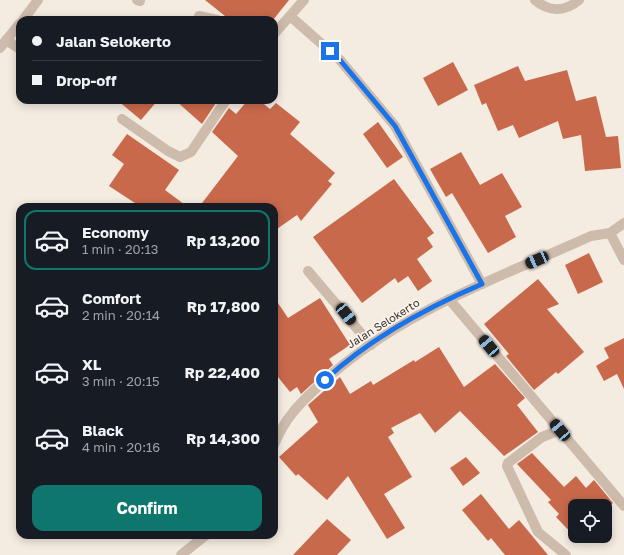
<!DOCTYPE html>
<meta charset="utf-8">
<style>
body{margin:0;font-family:"Golos Text",sans-serif;background:#20242c;color:#f1f3f6;height:100vh;display:flex;flex-direction:column;font-size:15px;white-space:nowrap}
*{box-sizing:border-box;margin:0}
p{font-size:13px;color:#9ea1a6}
.icon{flex:none;width:22px;height:22px;fill:none;stroke:currentColor;stroke-width:2;stroke-linecap:round;stroke-linejoin:round}
.map{position:relative;flex:1;overflow:hidden}
.drawer{position:absolute;left:16px;top:203px;width:262px;height:336px;display:flex;flex-direction:column;background:#171b24;border-radius:12px;box-shadow:0 2px 10px #0003}
.drawer>*{flex:none}
.top-card{position:absolute;left:16px;top:16px;width:262px;height:88px;border-radius:12px;box-shadow:0 2px 10px #0003;display:grid;align-content:center;height:88px;padding:0 16px;background:#171b24}
.fabs{position:absolute;left:568px;top:499px;display:grid;gap:8px}
.fabs a{display:grid;place-items:center;width:44px;height:44px;border-radius:8px;background:#171b24;box-shadow:0 2px 10px #0003;font-size:20px}
.end{position:absolute;width:18px;height:18px;margin:-9px;border:5px solid #1a73e8;background:#fff;box-shadow:0 0 0 2px #fff}
.from{border-radius:50%}
.car{position:absolute;width:12px;height:24px;margin:-12px -6px;border-radius:5px;box-shadow:0 0 3px 1px #0007;background:linear-gradient(#222 24%,#8ab4d8 0 40%,#222 0 76%,#8ab4d8 0 86%,#222 0)}
.top-card b{display:flex;align-items:center;gap:14px;height:38px;font-size:15px}
.top-card b+b{border-top:1px solid #363941}
.top-card i{width:10px;height:10px;background:#f1f3f6}
ul{padding:7px 0 0;list-style:none}
li{display:flex;align-items:center;gap:12px;height:60px;margin:0 8px 6px;padding:0 8px;border:2px solid transparent;border-radius:12px}
li div{flex:1}
li b{display:block;font-size:15px}
li em{font-style:normal;font-weight:700}
li.selected{border-color:#0f766e}
li>.icon{width:36px;height:36px;stroke-width:1.5}
.cta{display:flex;gap:8px;margin-top:auto;padding:8px 16px}
.cta a{flex:1;height:46px;border-radius:12px;background:#0f766e;color:#fff;font-size:16px;font-weight:700;line-height:46px;text-align:center}
.map>svg:first-child{display:block}
.building{fill:#c8694b}
.lines{fill:none;stroke-linecap:round;stroke-linejoin:round}
.service{stroke:#cdbbac;stroke-width:10}
.minor{stroke:#cdbbac;stroke-width:10}
.route{stroke:#1a73e8;stroke-width:5}
.labels{text-anchor:middle;dominant-baseline:central;stroke-width:3.5;stroke-linejoin:round;paint-order:stroke}
.street-label{font-size:11px;fill:#3b302b;stroke:#fbf5ee}
</style>
<div class="map">
<svg width="624" height="555" viewBox="0 0 624 555">
<rect width="100%" height="100%" fill="#f4ebe1"/>
<path class="building" d="M205,0H289L273,20H230Z
M453,62L468,90L438,106L423,78Z
M518,66L525,81L567,70L576,101L596,96L606,137L618,136L621,168L585,171L581,135L563,139L558,121L519,138L513,125L498,131L486,103L482,105L474,85Z
M117,100H158L141,120Z
M175,100H218L202,124Z
M248,100H259L270,109L276,103L300,122L290,134L335,173L328,181L332,184L301,221L297,215L274,231V207H199L238,156L212,132L229,108L236,114Z
M378,122L403,157L387,168L363,134Z
M127,134L179,170L165,190L188,207H141L109,186L124,164L112,155Z
M461,152L480,185L502,173L522,207L505,216L516,237L488,253L452,193L446,197L430,169Z
M394,179L434,233L427,238L433,247L417,259L432,281L418,291L408,276L398,283L395,278L362,303L313,237Z
M589,253L603,282L578,294L565,265Z
M538,279L559,304L547,309L584,352L558,374L556,372L534,390L506,356L509,354L484,324Z
M274,297L288,318L320,298L350,345L329,359L333,365L301,394L297,387L290,392L274,372Z
M624,338V389L617,374L604,381L596,366L609,358L604,348Z
M439,347L464,387L495,364L525,398L517,405L538,432L504,456L460,411L435,433L420,413L391,428L394,433L388,437L412,477L384,494L405,528L387,539L348,476L327,500L298,474L296,476L279,457L318,422L308,405L340,377L350,394L371,381L373,385L414,360L415,362Z
M532,453L564,487L576,476L586,488L594,480L613,503L605,510V506H575V536H578L576,538L556,517L559,514L548,502L551,500L517,464Z
M466,457L480,473L463,486L450,468Z
M481,494L509,529L519,520L548,555H505L491,538L488,541L462,510Z
M327,519L351,540L337,555H293Z"/>
<g class="lines">
<path class="service" d="M137,0L140,1
M308,271L371,345"/>
<path class="minor" d="M535,0C549,12 565,12 579,0
M199,16L217,20
M290,16L340,60L395,126L482,284
M23,20L38,0
M274,34L304,0
M6,40L20,49
M0,48L20,23
M122,119L168,151L180,157L191,152L226,100
M610,233L624,260
M449,299L624,506
M560,430L542,437L508,463L507,466L538,532L566,555
M274,445C285,417 301,402 323,382C399,312 498,278 591,236L610,233L624,223
M181,555L206,535"/>
</g>
<g class="lines">
<path class="route" d="M325,380C370,338 426,308 482,284L395,126L340,60L330,51"/>
</g>
<g class="labels">
<g class="street-label">
<text transform="translate(383 323) rotate(-32)">Jalan Selokerto</text>
</g>
</g>
</svg>
<div class="fabs">
<a><svg class="icon" aria-label="locate" viewBox="0 0 24 24"><circle cx="12" cy="12" r="6"/><path d="M12 2v4M12 18v4M2 12h4M18 12h4"/></svg></a>
</div>
<i class="end from" style="left:325px;top:380px"></i>
<i class="end" style="left:330px;top:51px"></i>
<i class="car" style="left:537px;top:260px;rotate:246deg"></i>
<i class="car" style="left:346px;top:314px;rotate:141deg"></i>
<i class="car" style="left:489px;top:346px;rotate:320deg"></i>
<i class="car" style="left:560px;top:430px;rotate:320deg"></i>
<div class="top-card">
<b><i class="from"></i>Jalan Selokerto</b>
<b><i></i>Drop-off</b>
</div>
<section class="drawer">
<ul>
<li class="selected"><svg class="icon" aria-label="car" viewBox="0 0 24 24"><path d="M5 17H2v-5l4-1 3-4h7l3 4 3 1v5h-3M9 17h6M6 11h13"/><circle cx="7" cy="17" r="2"/><circle cx="17" cy="17" r="2"/></svg><div><b>Economy</b><p>1 min · 20:13</p></div><em>Rp 13,200</em></li>
<li><svg class="icon" aria-label="car" viewBox="0 0 24 24"><path d="M5 17H2v-5l4-1 3-4h7l3 4 3 1v5h-3M9 17h6M6 11h13"/><circle cx="7" cy="17" r="2"/><circle cx="17" cy="17" r="2"/></svg><div><b>Comfort</b><p>2 min · 20:14</p></div><em>Rp 17,800</em></li>
<li><svg class="icon" aria-label="car" viewBox="0 0 24 24"><path d="M5 17H2v-5l4-1 3-4h7l3 4 3 1v5h-3M9 17h6M6 11h13"/><circle cx="7" cy="17" r="2"/><circle cx="17" cy="17" r="2"/></svg><div><b>XL</b><p>3 min · 20:15</p></div><em>Rp 22,400</em></li>
<li><svg class="icon" aria-label="car" viewBox="0 0 24 24"><path d="M5 17H2v-5l4-1 3-4h7l3 4 3 1v5h-3M9 17h6M6 11h13"/><circle cx="7" cy="17" r="2"/><circle cx="17" cy="17" r="2"/></svg><div><b>Black</b><p>4 min · 20:16</p></div><em>Rp 14,300</em></li>
</ul>
<div class="cta"><a>Confirm</a></div>
</section>
</div>
